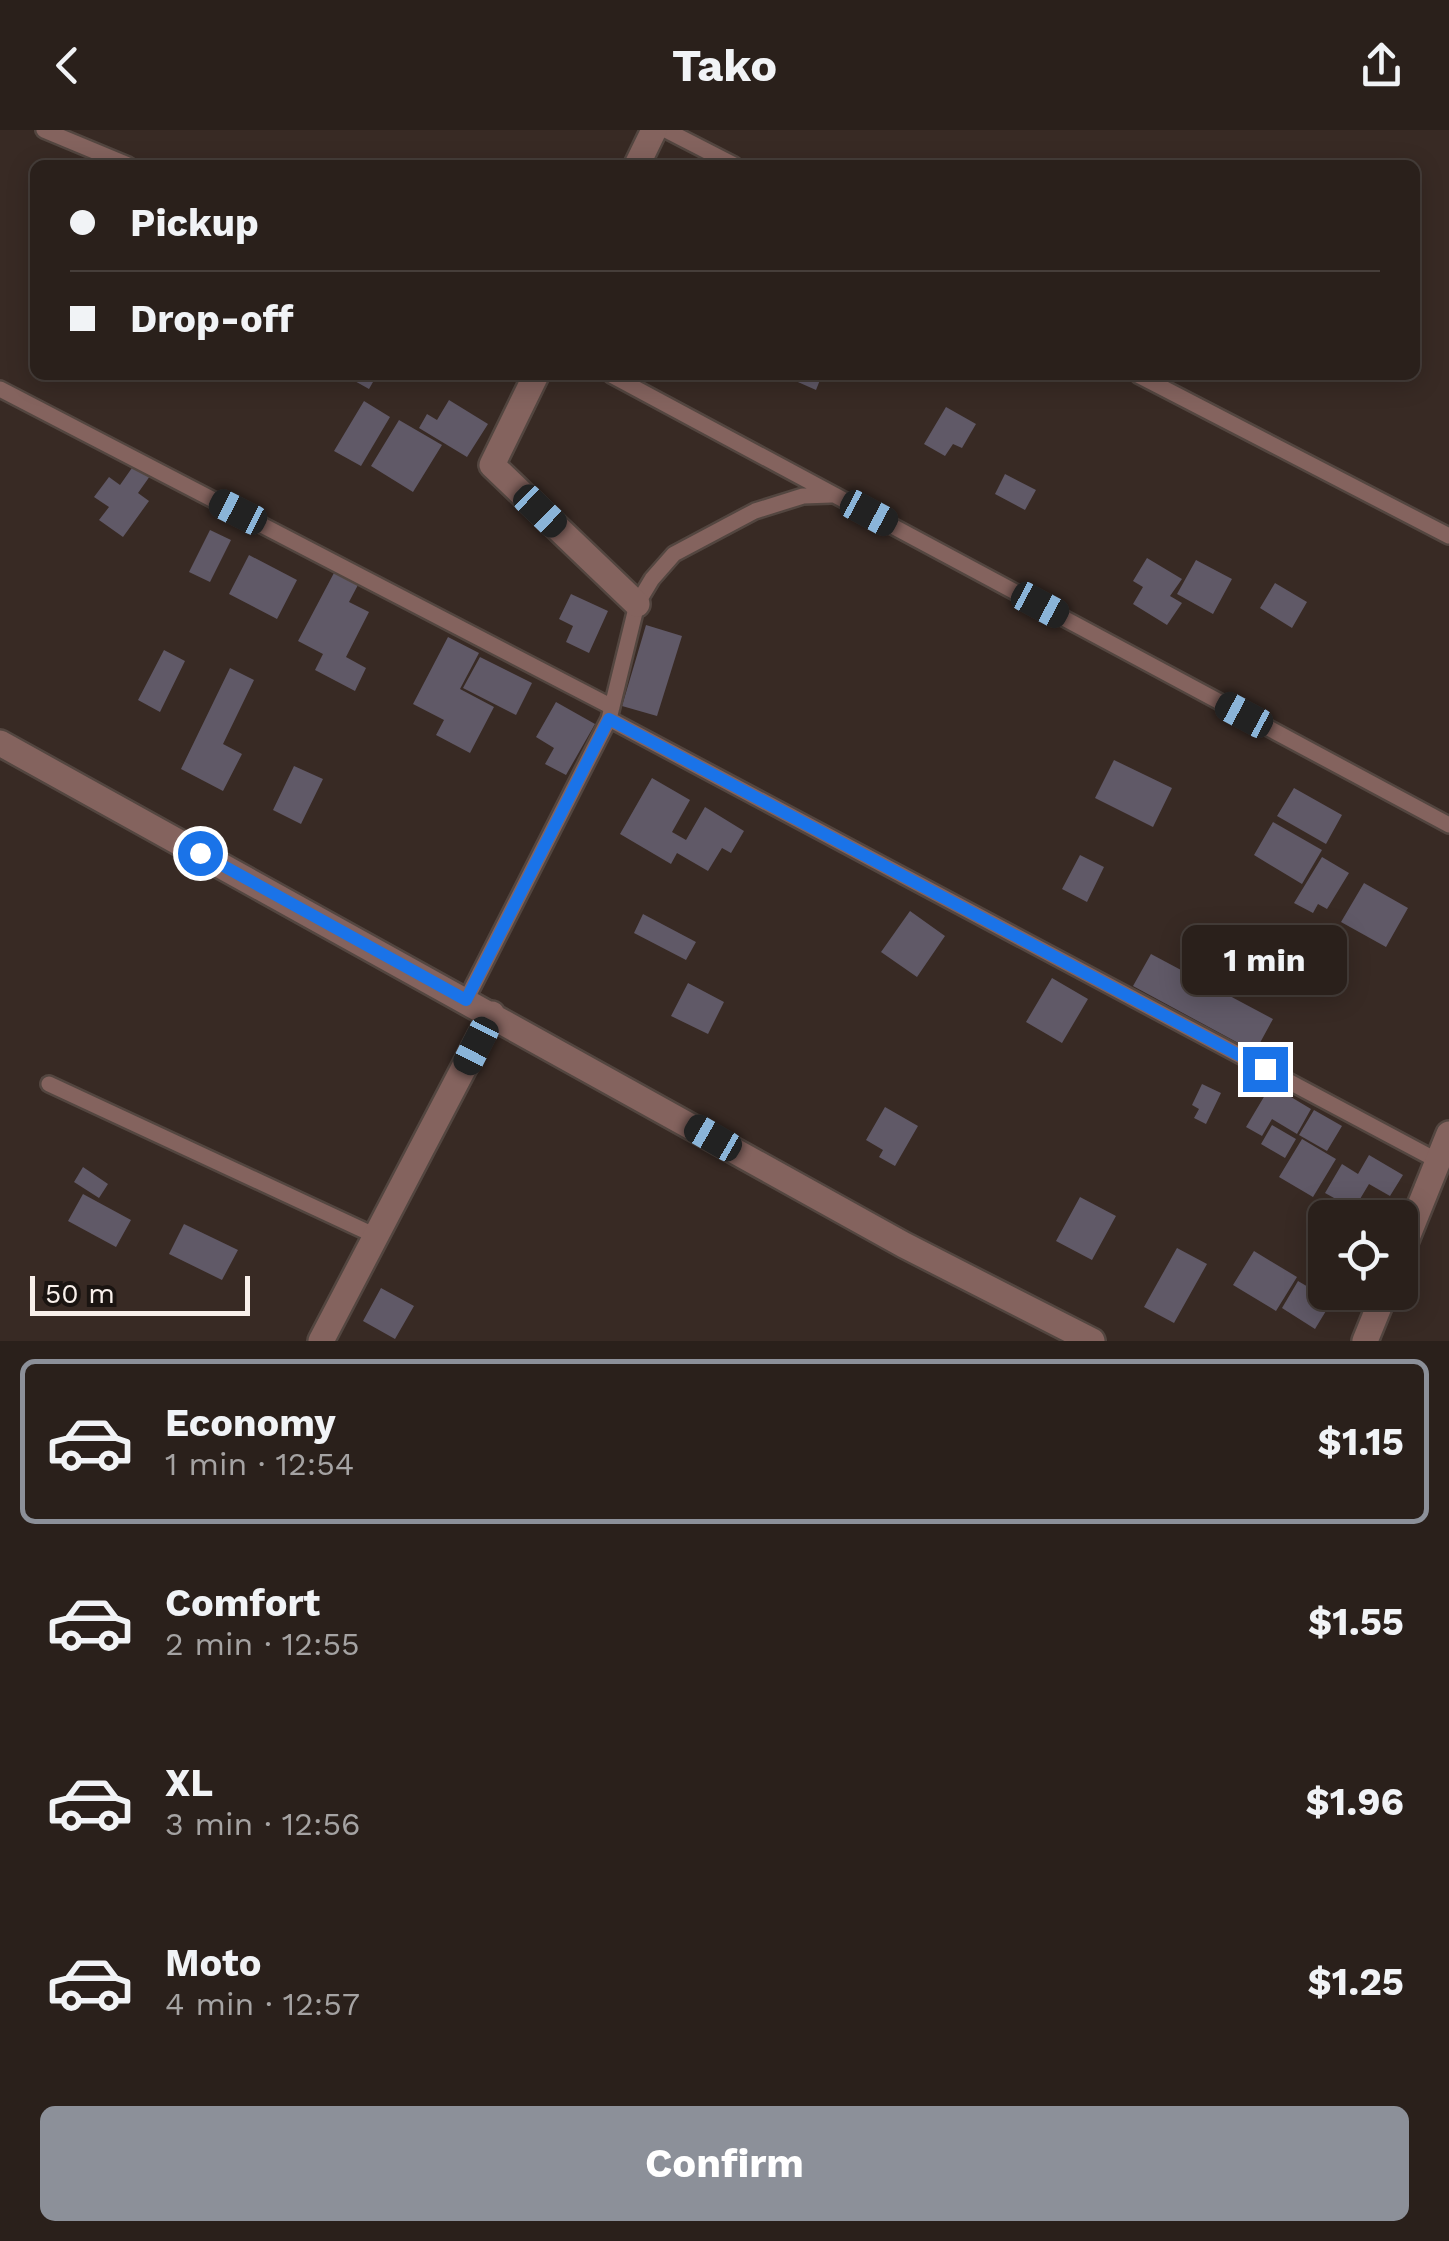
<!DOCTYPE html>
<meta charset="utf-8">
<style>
body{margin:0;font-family:"Work Sans",sans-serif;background:#322824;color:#f1f3f6;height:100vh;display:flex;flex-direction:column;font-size:38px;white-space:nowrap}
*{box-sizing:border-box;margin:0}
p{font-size:32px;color:#a5a3a3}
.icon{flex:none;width:55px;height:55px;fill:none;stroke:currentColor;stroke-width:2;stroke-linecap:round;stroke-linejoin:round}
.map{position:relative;height:1211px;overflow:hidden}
.sheet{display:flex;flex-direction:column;background:#2a201b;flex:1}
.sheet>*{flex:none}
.top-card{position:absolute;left:30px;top:30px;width:1390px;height:220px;border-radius:15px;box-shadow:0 5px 25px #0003,0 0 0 2px #463e3a;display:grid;align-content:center;height:220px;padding:0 40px;background:#2a201b}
.controls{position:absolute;left:1308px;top:1070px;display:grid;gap:20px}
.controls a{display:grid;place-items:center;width:110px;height:110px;border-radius:15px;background:#2a201b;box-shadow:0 5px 25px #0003,0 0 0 2px #463e3a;font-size:50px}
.scale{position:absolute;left:30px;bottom:25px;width:220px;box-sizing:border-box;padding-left:10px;border:5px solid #f9f0eb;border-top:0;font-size:28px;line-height:35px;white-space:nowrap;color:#f9f0eb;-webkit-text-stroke:8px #1a1411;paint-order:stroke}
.end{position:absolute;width:45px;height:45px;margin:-22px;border:12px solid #1a73e8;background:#fff;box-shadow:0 0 0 5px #fff}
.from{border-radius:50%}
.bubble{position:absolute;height:70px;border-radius:15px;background:#2a201b;box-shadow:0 5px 25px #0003,0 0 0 2px #463e3a;font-size:32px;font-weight:700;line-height:70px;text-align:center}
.car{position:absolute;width:30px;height:60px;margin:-30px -15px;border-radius:12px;box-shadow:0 0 8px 2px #0007;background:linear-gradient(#222 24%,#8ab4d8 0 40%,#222 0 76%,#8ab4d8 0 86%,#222 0)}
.top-card b{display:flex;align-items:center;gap:35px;height:95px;font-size:38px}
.top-card b+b{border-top:2px solid #463e3a}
.top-card i{width:25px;height:25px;background:#f1f3f6}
ul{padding:18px 0 0;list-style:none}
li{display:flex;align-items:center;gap:30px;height:165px;margin:0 20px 15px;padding:0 20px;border:5px solid transparent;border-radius:15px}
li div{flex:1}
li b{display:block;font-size:38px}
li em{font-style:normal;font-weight:700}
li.current{border-color:#8c9099}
li>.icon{width:90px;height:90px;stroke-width:1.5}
.cta{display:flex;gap:20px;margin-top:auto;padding:20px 40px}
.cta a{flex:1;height:115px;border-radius:15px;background:#8c9099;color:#fff;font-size:40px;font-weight:700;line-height:115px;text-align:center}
header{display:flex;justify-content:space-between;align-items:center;height:130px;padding:0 40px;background:#2a201b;font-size:45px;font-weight:700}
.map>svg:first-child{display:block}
.building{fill:#605967}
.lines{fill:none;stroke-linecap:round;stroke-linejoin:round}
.lane-casing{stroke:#534640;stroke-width:20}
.street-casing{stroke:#534640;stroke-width:30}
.lane{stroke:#84635e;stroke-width:15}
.street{stroke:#84635e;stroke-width:25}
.route{stroke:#1a73e8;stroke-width:12}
</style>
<header><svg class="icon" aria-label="back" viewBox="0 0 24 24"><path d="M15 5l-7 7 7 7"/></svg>Tako<svg class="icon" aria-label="share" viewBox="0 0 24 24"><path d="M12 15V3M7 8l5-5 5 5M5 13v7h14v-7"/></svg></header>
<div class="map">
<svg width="1449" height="1211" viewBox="0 0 1449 1211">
<rect width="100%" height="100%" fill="#382a24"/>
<path class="building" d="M344,245H377L369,259Z
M782,245H822L816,260Z
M449,270L488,294L467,327L419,298L427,284L437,290Z
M364,271L390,287L361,336L334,321Z
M946,277L976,294L962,318L953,314L945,326L924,314Z
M399,290L442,315L413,362L371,336Z
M134,335L150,346L138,363L149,371L123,407L99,390L109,377L94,367L109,347L120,355Z
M1005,344L1036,360L1025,380L995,364Z
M210,400L231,410L210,452L189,442Z
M249,425L297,450L277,489L229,464Z
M1147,428L1182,449L1170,466L1182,473L1167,495L1133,474L1143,457L1133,451Z
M1196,430L1232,449L1213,484L1177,464Z
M335,441L359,453L349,472L369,482L346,527L366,538L355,561L315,540L323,524L298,511Z
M1275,453L1307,472L1292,498L1260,478Z
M571,464L608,481L589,523L566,512L573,496L559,489Z
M646,495L682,506L657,586L622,576Z
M448,507L479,523L460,559L494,577L470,623L436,605L444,590L413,574Z
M164,520L185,531L160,582L138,570Z
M480,527L532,553L516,585L463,558Z
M230,538L254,550L223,614L242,624L223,661L181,639Z
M556,572L595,594L566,645L545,634L554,618L536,607Z
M1114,630L1172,658L1153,697L1095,668Z
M294,636L323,649L301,694L273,680Z
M652,648L690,670L672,702L686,710L705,677L744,701L731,723L722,718L708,741L677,723L671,734L620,704Z
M1294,658L1342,685L1326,714L1277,686Z
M1273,692L1322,720L1302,754L1254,725Z
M1080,725L1104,737L1087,772L1062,759Z
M1322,727L1349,743L1327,779L1318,774L1313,783L1294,773Z
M1364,753L1408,778L1386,817L1341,792Z
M910,781L945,806L917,847L881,822Z
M643,784L696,812L686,830L634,803Z
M1151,824L1273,889L1255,922L1133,856Z
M1052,848L1088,869L1062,913L1026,892Z
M688,853L724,872L708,904L671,886Z
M1202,954L1221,963L1206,994L1194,988L1199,979L1192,975Z
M1271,955L1311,979L1297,1004L1272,989L1262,1006L1246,997Z
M885,977L918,996L895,1036L879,1027L883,1020L866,1010Z
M1314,980L1342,996L1327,1021L1299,1005Z
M1272,995L1296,1009L1285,1028L1261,1014Z
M1302,1009L1336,1029L1313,1067L1279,1047Z
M1369,1025L1403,1045L1390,1066L1369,1054L1354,1079L1325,1063L1342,1034L1358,1044Z
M83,1037L108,1054L99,1068L74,1052Z
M83,1064L131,1090L116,1117L68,1091Z
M1080,1067L1116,1086L1092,1130L1056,1111Z
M184,1094L238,1120L222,1150L169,1124Z
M1177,1118L1207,1134L1174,1193L1144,1177Z
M1254,1121L1297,1147L1276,1181L1233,1155Z
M1298,1151L1332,1171L1315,1199L1282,1178Z
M381,1158L414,1176L395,1209L363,1191Z"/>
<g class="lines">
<g class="lane-casing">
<path id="lane" d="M44,0L128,35
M666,0L734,35
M611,245L1449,695
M1138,245L1449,406
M0,259L612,577
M609,589L1438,1031
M466,870L609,589L637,474L652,449L674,424L755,381L803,366L831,365
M49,954L378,1107"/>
</g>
<g class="street-casing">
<path id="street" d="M637,35L654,0
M536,245L492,335L637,474
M0,613L904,1115L1092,1211
M1400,1125L1449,1004
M321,1211L492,884
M1365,1211L1385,1162"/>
</g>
<use href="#lane" class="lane"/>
<use href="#street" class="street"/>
</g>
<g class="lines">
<path class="route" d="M200,723L466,870L609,589L1265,939"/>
</g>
</svg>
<div class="controls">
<a><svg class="icon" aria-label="locate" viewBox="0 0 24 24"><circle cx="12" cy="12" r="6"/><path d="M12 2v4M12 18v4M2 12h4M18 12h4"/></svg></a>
</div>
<div class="scale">50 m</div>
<i class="end from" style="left:200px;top:723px"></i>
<i class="end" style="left:1265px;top:939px"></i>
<div class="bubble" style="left:1182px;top:795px;width:165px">1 min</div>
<i class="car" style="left:540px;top:381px;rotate:134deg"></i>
<i class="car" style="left:238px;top:382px;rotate:297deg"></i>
<i class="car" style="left:869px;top:383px;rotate:118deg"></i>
<i class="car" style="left:1040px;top:475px;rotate:118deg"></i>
<i class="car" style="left:1244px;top:585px;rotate:298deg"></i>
<i class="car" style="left:476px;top:916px;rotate:207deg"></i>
<i class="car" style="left:713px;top:1008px;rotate:300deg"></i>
<div class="top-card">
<b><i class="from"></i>Pickup</b>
<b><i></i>Drop-off</b>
</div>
</div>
<section class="sheet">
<ul>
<li class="current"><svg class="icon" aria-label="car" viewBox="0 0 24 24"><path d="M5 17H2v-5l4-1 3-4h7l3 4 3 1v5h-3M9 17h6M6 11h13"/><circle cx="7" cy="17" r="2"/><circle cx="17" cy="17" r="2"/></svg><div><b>Economy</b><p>1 min · 12:54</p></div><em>$1.15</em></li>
<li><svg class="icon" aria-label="car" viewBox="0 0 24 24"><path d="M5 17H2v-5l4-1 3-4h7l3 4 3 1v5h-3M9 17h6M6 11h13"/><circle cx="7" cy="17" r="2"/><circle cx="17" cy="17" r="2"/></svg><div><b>Comfort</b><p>2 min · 12:55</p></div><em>$1.55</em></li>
<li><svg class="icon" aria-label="car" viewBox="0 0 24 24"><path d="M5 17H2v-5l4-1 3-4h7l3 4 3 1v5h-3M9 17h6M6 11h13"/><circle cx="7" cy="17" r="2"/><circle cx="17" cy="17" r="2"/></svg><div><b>XL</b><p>3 min · 12:56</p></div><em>$1.96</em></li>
<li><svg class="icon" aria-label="car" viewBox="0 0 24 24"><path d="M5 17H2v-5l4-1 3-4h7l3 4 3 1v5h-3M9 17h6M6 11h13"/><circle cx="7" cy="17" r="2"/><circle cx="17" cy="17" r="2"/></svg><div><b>Moto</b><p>4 min · 12:57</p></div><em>$1.25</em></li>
</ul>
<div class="cta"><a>Confirm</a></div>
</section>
